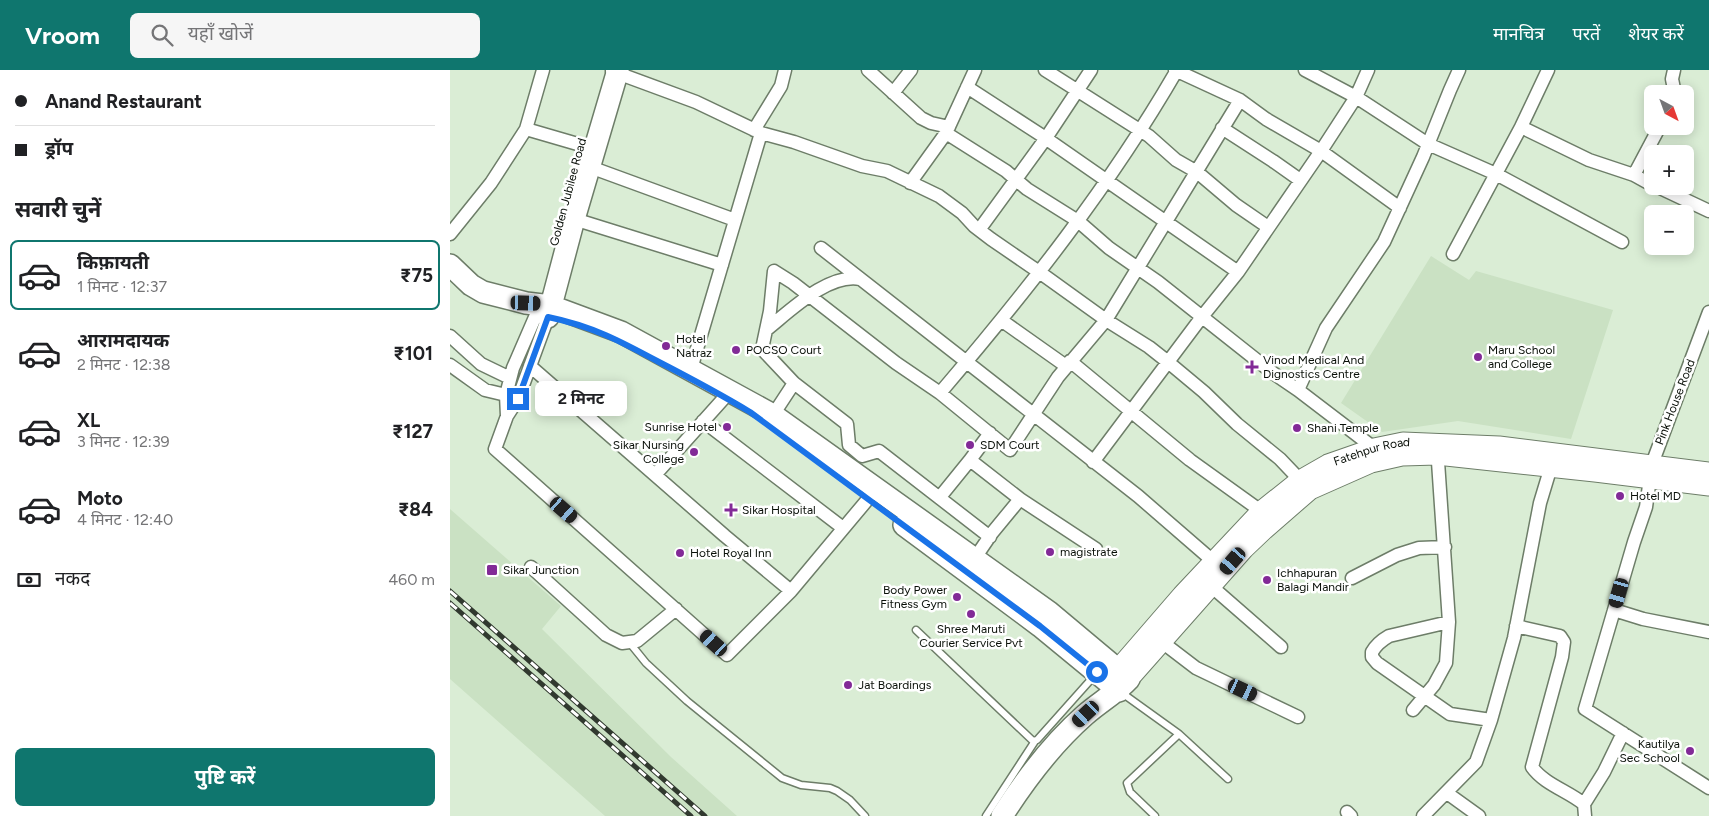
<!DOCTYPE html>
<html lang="hi">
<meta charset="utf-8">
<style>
body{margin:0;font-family:Figtree,"Noto Sans Devanagari",sans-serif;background:#f6f6f6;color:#202124;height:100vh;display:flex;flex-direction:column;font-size:19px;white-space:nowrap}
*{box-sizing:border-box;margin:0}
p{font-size:16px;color:#757577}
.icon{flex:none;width:28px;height:28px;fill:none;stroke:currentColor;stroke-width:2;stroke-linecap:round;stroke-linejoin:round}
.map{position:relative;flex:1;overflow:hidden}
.sheet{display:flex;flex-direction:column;background:#fff;width:450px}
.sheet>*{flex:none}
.top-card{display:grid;align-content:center;height:110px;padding:0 15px;background:#fff}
.needle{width:32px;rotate:139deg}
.buttons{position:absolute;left:1194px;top:15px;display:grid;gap:10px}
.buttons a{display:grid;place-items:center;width:50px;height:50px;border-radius:8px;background:#fff;box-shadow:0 2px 12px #0003;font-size:25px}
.end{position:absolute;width:22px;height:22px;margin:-11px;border:6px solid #1a73e8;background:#fff;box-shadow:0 0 0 2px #fff}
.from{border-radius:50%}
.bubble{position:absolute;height:35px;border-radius:8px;background:#fff;box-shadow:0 2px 12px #0003;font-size:16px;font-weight:700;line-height:35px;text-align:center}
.car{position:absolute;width:15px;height:30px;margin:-15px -8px;border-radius:6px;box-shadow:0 0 4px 1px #0007;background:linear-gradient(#222 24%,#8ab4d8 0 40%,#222 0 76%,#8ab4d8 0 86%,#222 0)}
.top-card b{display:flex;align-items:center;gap:18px;height:48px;font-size:19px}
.top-card b+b{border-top:1px solid #e0e0e0}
.top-card i{width:12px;height:12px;background:#202124}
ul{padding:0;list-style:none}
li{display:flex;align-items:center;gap:15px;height:70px;margin:0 10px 8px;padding:0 5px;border:2px solid transparent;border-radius:8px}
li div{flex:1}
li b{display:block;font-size:19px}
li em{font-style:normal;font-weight:700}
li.on{border-color:#0f766e}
li>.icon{width:45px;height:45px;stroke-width:1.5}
h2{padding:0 15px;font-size:22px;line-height:60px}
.pay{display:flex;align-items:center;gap:12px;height:55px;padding:0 15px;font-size:19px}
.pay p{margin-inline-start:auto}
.cta{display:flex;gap:10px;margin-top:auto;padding:10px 15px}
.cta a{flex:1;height:58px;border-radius:8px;background:#0f766e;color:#fff;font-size:20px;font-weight:700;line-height:58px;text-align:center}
header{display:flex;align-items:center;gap:30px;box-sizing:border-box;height:70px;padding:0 25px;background:#0f766e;color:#fff}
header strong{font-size:24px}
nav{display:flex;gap:28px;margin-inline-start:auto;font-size:18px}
.search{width:350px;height:45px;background:#f6f6f6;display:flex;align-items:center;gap:12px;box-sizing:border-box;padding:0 18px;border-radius:8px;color:#757577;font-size:19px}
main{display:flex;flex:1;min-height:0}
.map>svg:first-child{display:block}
.built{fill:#cae1c3}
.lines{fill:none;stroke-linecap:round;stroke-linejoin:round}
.lane-casing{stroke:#6d7d68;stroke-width:9}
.street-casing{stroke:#6d7d68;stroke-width:15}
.secondary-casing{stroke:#6d7d68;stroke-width:21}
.primary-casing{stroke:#6d7d68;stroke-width:24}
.lane{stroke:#fff;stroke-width:6}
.street{stroke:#fff;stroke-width:12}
.secondary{stroke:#fff;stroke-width:19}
.primary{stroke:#fff;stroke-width:21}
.rail-casing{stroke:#31392f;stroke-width:5}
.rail{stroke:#fff;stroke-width:3;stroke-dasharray:9;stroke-linecap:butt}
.route{stroke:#1a73e8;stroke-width:6}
.poi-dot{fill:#822a97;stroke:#fff;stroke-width:2}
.labels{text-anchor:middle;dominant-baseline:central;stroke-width:5;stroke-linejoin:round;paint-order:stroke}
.street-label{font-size:12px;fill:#090f08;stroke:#fff}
.poi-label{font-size:12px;fill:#090f08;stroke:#fff;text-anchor:start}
</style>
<header>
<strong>Vroom</strong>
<div class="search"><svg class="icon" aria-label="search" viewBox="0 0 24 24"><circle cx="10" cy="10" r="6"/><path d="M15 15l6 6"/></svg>यहाँ खोजें</div>
<nav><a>मानचित्र</a><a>परतें</a><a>शेयर करें</a></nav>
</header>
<main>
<section class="sheet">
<div class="top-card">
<b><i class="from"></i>Anand Restaurant</b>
<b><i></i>ड्रॉप</b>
</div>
<h2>सवारी चुनें</h2>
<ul>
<li class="on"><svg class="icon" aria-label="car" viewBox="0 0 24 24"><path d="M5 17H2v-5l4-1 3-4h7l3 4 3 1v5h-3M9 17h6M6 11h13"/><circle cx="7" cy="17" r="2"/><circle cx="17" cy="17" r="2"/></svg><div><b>किफ़ायती</b><p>1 मिनट · 12:37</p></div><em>₹75</em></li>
<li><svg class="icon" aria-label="car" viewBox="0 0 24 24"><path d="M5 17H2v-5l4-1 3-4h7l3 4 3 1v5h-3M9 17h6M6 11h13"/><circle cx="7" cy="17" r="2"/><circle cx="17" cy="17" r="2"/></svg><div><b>आरामदायक</b><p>2 मिनट · 12:38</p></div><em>₹101</em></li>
<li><svg class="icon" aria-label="car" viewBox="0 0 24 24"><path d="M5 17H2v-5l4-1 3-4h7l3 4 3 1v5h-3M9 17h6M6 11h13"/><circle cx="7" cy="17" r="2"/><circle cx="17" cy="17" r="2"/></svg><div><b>XL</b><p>3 मिनट · 12:39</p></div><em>₹127</em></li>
<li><svg class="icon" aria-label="car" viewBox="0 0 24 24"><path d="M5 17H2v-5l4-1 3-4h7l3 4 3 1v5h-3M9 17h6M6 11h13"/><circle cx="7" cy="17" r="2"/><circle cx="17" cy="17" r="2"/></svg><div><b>Moto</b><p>4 मिनट · 12:40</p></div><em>₹84</em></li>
</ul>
<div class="pay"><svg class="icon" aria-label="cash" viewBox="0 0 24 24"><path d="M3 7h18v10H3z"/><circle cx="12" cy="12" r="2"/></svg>नकद<p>460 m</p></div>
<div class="cta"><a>पुष्टि करें</a></div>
</section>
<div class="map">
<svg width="1259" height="746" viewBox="0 0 1259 746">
<rect width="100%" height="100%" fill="#daedd5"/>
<path class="built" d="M981,186L1019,210L1026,201L1163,240L1121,369L1008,351L932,362L891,333Z
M0,439L111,536L92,559L221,687L287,746H155L0,609Z"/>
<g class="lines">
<g class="lane-casing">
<path id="lane" d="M466,560L583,671L587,670L645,605
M179,572L196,593L237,631L332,708L351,715L380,718L387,721L400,730L415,746
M672,623L729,664L778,709
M536,746L585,671
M705,746L680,722L677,713L729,664"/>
</g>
<g class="street-casing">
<path id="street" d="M418,0L471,48L481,53L499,57
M595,0L699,66L726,90L747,102L786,135L818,157
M725,0L790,30L816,49L871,81L950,138
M855,0L906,27L978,74L1046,104L1172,172
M1224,0L1222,9L1225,24
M162,1L246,32L311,63L241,299
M517,17L591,65L788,202
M443,23L461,0
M1071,57L1139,90L1184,105L1202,115
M772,58L823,91L850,110
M76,59L131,75
M304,60L331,16L335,0
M311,63L344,72L412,96L437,101L489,126L512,143L524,156L541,169L592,204L656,250L699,277L718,292L754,322L787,354L830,389L850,410
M496,63L556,101L577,119L628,151L659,178L708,212L823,303L848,320L924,378
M140,97L285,150
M1184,105L1210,56
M460,113L496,63L525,0
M1206,116L1259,141
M124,149L272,195
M529,160L596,68L641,0
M0,164L41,113L76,59L93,0
M371,178L688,426L763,491
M1003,184L1071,57L1098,0
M1259,242L1202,394L1196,437L1184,472L1135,639L1259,718
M98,247L68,329L57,346L45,379L277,585L341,521L418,429
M551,250L616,296
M316,260C340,241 378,203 410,209
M0,266L31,294L60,308
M620,291L740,390L811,441
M0,295L35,320L56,325
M80,296L275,466L341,521
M848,320L876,258L934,172L973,87L1000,20L1009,0
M490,323C577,221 660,116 727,0
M323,345L344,313
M57,346L56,325L63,298L86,245
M253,351L393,458
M643,392L751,248L788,202L871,81L906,27L918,0
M205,405L275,327
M490,427L520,390
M570,429L646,479
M540,467L429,381L412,386L399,375L397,354L344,313L312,279L320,241L324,201L343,213L446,293L490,323L560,380L608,307L656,250L790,30
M525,488L542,463L570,429L520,390L540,363
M81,497L156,565L172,573L187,571L226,539
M902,508L947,485L969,478L995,477
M761,516L831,577
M1164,540L1193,549L1259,562
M999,552L939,566C932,570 926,575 922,582V587L927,593L1000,644L1041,650
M1066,556L1110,566L1114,572L1112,587L1082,697C1094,714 1118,721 1134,734L1135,746
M712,572L746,598L848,647
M963,640L984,615L996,593L999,552L987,377
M997,723L1029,746
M1134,734L1154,702L1173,663
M897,742L901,746
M973,746L1026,692L1041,650L1064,568L1090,433L1103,390"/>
</g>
<g class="secondary-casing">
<g id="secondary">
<path id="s1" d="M668,599L732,525L811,441L850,410L878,394L924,378L953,372L1049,376L1259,402"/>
<path d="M679,609L794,479L814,460L860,420L921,393L952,386L987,385L1145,402L1259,416"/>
</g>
</g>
<g class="primary-casing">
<path id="primary" d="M0,195L21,215L33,222L76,233L101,236L171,262L323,345L599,542L679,609C666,623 650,632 635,645C602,674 575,710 552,746
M98,247L124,149L168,0
M454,455L590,556L669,621"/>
</g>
<use href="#lane" class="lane"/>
<use href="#street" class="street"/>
<use href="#secondary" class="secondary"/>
<use href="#primary" class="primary"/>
<g class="rail-casing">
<path id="rail" d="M0,521L255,746
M0,533L241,746"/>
</g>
<use href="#rail" class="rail"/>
</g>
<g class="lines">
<path class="route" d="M68,329L98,247C142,256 170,271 209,292C240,308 270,324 300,342L590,556L647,602"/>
</g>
<g class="poi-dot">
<circle cx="216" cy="276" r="5"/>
<circle cx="286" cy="280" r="5"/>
<circle cx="1028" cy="287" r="5"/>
<path d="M799.5 289.5h5v5h5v5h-5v5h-5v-5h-5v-5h5z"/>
<circle cx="277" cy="357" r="5"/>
<circle cx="847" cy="358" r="5"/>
<circle cx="520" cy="375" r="5"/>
<circle cx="244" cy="382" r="5"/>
<circle cx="1170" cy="426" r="5"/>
<path d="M278.5 432.5h5v5h5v5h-5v5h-5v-5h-5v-5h5z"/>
<circle cx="600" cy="482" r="5"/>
<circle cx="230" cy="483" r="5"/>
<rect x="36" y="494" width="12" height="12" rx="2.5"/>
<circle cx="817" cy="510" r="5"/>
<circle cx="507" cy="527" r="5"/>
<circle cx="521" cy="544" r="5"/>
<circle cx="398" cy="615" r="5"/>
<circle cx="1240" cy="681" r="5"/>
</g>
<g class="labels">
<g class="street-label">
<text transform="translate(118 122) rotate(-75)">Golden Jubilee Road</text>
<text transform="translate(1225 332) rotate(-69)">Pink House Road</text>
<text stroke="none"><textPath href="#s1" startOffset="341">Fatehpur Road</textPath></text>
</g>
<g class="poi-label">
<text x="226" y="269">Hotel<tspan x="226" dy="14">Natraz</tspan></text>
<text x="296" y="280">POCSO Court</text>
<text x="1038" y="280">Maru School<tspan x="1038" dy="14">and College</tspan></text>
<text x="813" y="290">Vinod Medical And<tspan x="813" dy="14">Dignostics Centre</tspan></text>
<text x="267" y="357" text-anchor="end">Sunrise Hotel</text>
<text x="857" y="358">Shani Temple</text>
<text x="234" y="375" text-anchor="end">Sikar Nursing<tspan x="234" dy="14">College</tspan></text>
<text x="530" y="375">SDM Court</text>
<text x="1180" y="426">Hotel MD</text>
<text x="292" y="440">Sikar Hospital</text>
<text x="610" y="482">magistrate</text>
<text x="240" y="483">Hotel Royal Inn</text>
<text x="53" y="500">Sikar Junction</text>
<text x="827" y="503">Ichhapuran<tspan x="827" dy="14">Balagi Mandir</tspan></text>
<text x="497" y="520" text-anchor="end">Body Power<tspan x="497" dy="14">Fitness Gym</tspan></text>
<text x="521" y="559" text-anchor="middle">Shree Maruti<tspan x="521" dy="14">Courier Service Pvt</tspan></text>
<text x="408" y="615">Jat Boardings</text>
<text x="1230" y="674" text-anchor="end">Kautilya<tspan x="1230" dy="14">Sec School</tspan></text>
</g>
</g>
</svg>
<div class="buttons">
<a><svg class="needle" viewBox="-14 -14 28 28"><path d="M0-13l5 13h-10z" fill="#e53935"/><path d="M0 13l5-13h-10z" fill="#757577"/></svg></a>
<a>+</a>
<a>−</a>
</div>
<i class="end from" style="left:647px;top:602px"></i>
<i class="end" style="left:68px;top:329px"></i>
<div class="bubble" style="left:85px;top:311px;width:92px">2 मिनट</div>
<i class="car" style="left:76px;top:233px;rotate:92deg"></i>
<i class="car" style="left:114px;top:440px;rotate:131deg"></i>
<i class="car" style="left:783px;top:491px;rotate:221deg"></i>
<i class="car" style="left:1169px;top:523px;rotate:196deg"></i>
<i class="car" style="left:264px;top:573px;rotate:312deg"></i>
<i class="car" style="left:793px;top:620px;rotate:115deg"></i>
<i class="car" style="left:636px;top:644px;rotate:227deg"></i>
</div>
</main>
